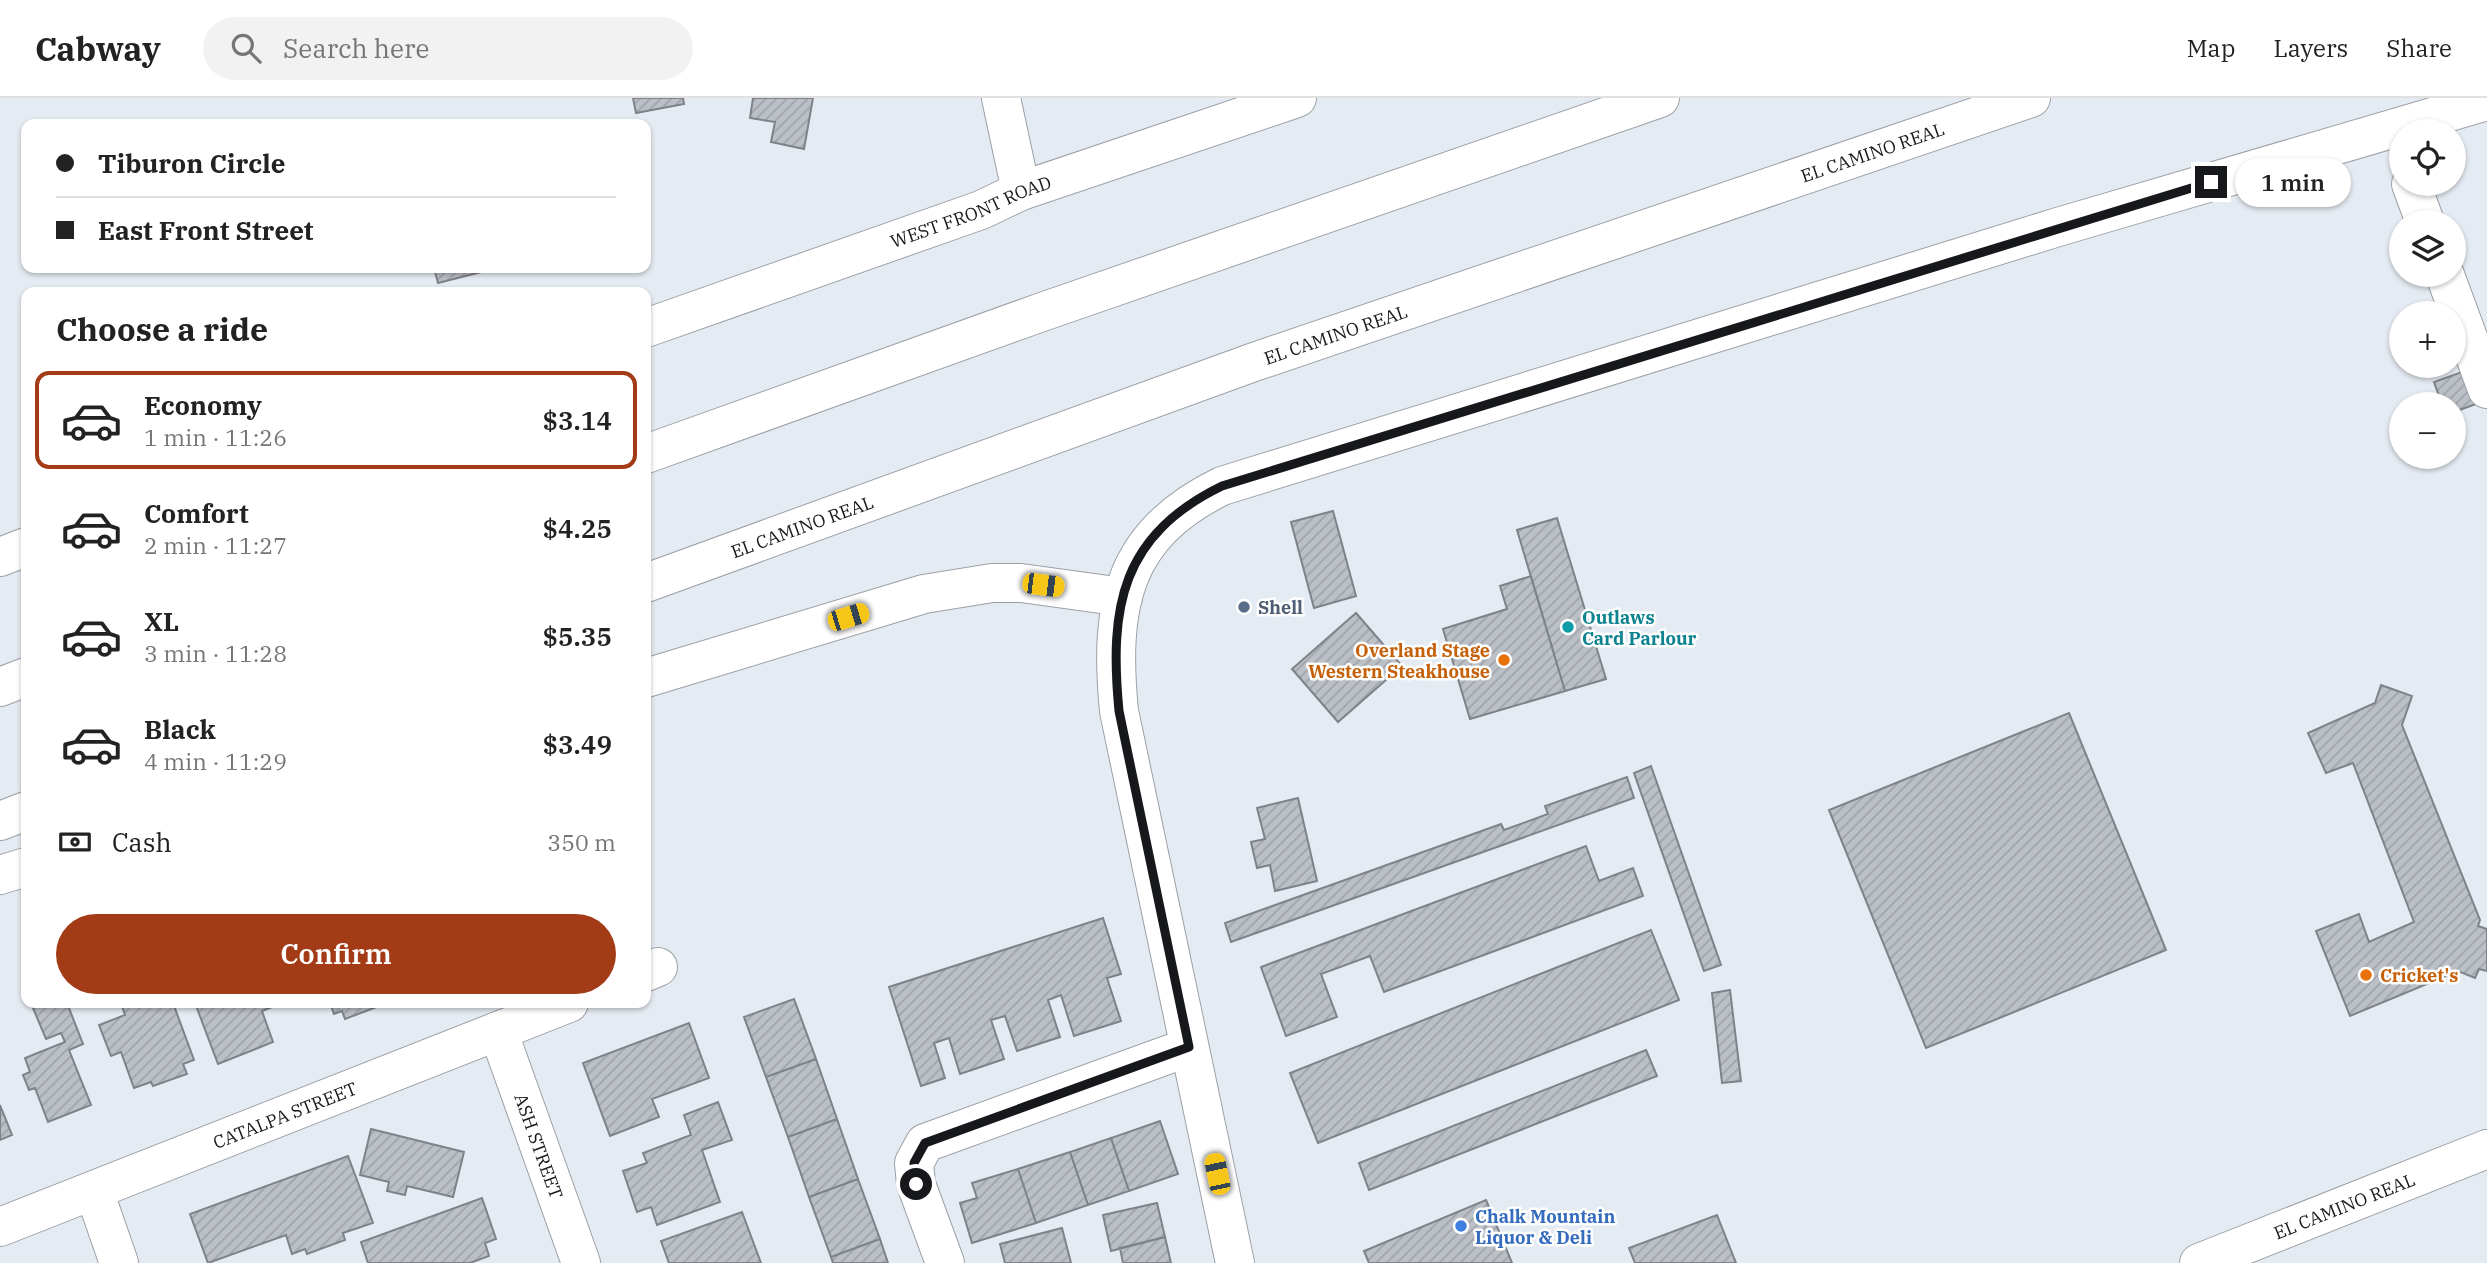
<!DOCTYPE html>
<meta charset="utf-8">
<style>
body{margin:0;font-family:"IBM Plex Serif",serif;background:#f2f2f2;color:#222;height:100vh;display:flex;flex-direction:column;font-size:26px;white-space:nowrap}
*{box-sizing:border-box;margin:0}
p{font-size:23px;color:#767676}
.icon{flex:none;width:38px;height:38px;fill:none;stroke:currentColor;stroke-width:2;stroke-linecap:round;stroke-linejoin:round}
.map{position:relative;flex:1;overflow:hidden}
.details{position:absolute;left:21px;top:189px;width:630px;height:721px;display:flex;flex-direction:column;background:#fff;border-radius:14px;box-shadow:0 2px 5px #0004}
.details>*{flex:none}
.top-card{position:absolute;left:21px;top:21px;width:630px;height:154px;border-radius:14px;box-shadow:0 2px 5px #0004;display:grid;align-content:center;height:154px;padding:0 35px;background:#fff}
.tools{position:absolute;left:2389px;top:21px;display:grid;gap:14px}
.tools a{display:grid;place-items:center;width:77px;height:77px;border-radius:50%;background:#fff;box-shadow:0 2px 5px #0004;font-size:35px}
.end{position:absolute;width:32px;height:32px;margin:-16px;border:9px solid #17181b;background:#fff;box-shadow:0 0 0 4px #fff}
.from{border-radius:50%}
.bubble{position:absolute;height:49px;border-radius:24px;background:#fff;box-shadow:0 2px 5px #0004;font-size:23px;font-weight:600;line-height:49px;text-align:center}
.car{position:absolute;width:21px;height:42px;margin:-21px -10px;border-radius:9px;box-shadow:0 0 5px 2px #0007;background:linear-gradient(#f5c518 24%,#345 0 40%,#f5c518 0 76%,#345 0 86%,#f5c518 0)}
.top-card b{display:flex;align-items:center;gap:24px;height:66px;font-size:26px}
.top-card b+b{border-top:2px solid #e0e0e0}
.top-card i{width:18px;height:18px;background:#222}
ul{padding:0;list-style:none}
li{display:flex;align-items:center;gap:21px;height:98px;margin:0 14px 10px;padding:0 21px;border:4px solid transparent;border-radius:14px}
li div{flex:1}
li b{display:block;font-size:26px}
li em{font-style:normal;font-weight:600}
li.active{border-color:#a23b16}
li>.icon{width:63px;height:63px;stroke-width:1.5}
h2{padding:0 35px;font-size:32px;line-height:84px}
.pay{display:flex;align-items:center;gap:18px;height:77px;padding:0 35px;font-size:26px}
.pay p{margin-inline-start:auto}
.primary-button{display:flex;gap:14px;margin-top:auto;padding:14px 35px}
.primary-button a{flex:1;height:80px;border-radius:42px;background:#a23b16;color:#fff;font-size:28px;font-weight:600;line-height:80px;text-align:center}
header{display:flex;align-items:center;gap:42px;box-sizing:border-box;height:98px;padding:0 35px;background:#fff;border-bottom:2px solid #e0e0e0}
header strong{font-size:33px}
nav{display:flex;gap:38px;margin-inline-start:auto;font-size:24px}
.search{width:490px;height:63px;background:#f2f2f2;display:flex;align-items:center;gap:18px;box-sizing:border-box;padding:0 24px;border-radius:38px;color:#767676;font-size:26px}
.map>svg:first-child{display:block}
.building{fill:url(#building-hatch);stroke:#7e8389;stroke-width:2}
.lines{fill:none;stroke-linecap:round;stroke-linejoin:round}
.minor-casing{stroke:#9ba0a7;stroke-width:40}
.major-casing{stroke:#9ba0a7;stroke-width:40}
.highway-casing{stroke:#9ba0a7;stroke-width:40}
.minor{stroke:#fff;stroke-width:38}
.major{stroke:#fff;stroke-width:38}
.highway{stroke:#fff;stroke-width:38}
.route{stroke:#17181b;stroke-width:9}
.service-dot{fill:#5c6f8a;stroke:#fff;stroke-width:2.5}
.culture-dot{fill:#0f9aa8;stroke:#fff;stroke-width:2.5}
.food-dot{fill:#e8710a;stroke:#fff;stroke-width:2.5}
.shop-dot{fill:#3f7fe0;stroke:#fff;stroke-width:2.5}
.labels{text-anchor:middle;dominant-baseline:central;stroke-width:5;stroke-linejoin:round;paint-order:stroke}
.street-label{font-size:18px;fill:#17181b;stroke:#fff}
.service-label{font-size:18px;font-weight:bold;fill:#4e5e75;stroke:#fff;text-anchor:start}
.culture-label{font-size:18px;font-weight:bold;fill:#0d838f;stroke:#fff;text-anchor:start}
.food-label{font-size:18px;font-weight:bold;fill:#c56008;stroke:#fff;text-anchor:end}
.shop-label{font-size:18px;font-weight:bold;fill:#366cbe;stroke:#fff;text-anchor:start}
</style>
<header>
<strong>Cabway</strong>
<div class="search"><svg class="icon" aria-label="search" viewBox="0 0 24 24"><circle cx="10" cy="10" r="6"/><path d="M15 15l6 6"/></svg>Search here</div>
<nav><a>Map</a><a>Layers</a><a>Share</a></nav>
</header>
<div class="map">
<svg width="2487" height="1165" viewBox="0 0 2487 1165">
<defs>
<pattern id="building-hatch" width="6" height="6" patternUnits="userSpaceOnUse" patternTransform="scale(1.75)"><rect width="6" height="6" fill="#bbc0c7"/><path d="M-1 1l2-2M0 6l6-6M5 7l2-2" fill="none" stroke="#a0a4aa"/></pattern>
</defs>
<rect width="100%" height="100%" fill="#e5ebf2"/>
<path class="building" d="M633,0H683L684,6L636,15Z
M753,0H813L804,51L771,44L775,24L750,20Z
M434,170H497L438,185Z
M2487,265V302L2454,314V306H2442L2434,284Z
M1333,413L1356,498L1314,510L1291,424Z
M1557,420L1606,581L1565,593L1517,432Z
M1531,478L1565,593L1470,621L1443,531L1507,511L1500,488Z
M1356,515L1402,568L1338,624L1292,571Z
M2381,587L2412,598L2402,627L2480,822L2478,828L2487,831V873L2479,871L2475,880L2458,873L2350,918L2316,833L2359,816L2369,844L2414,824L2353,665L2326,675L2308,635L2375,605Z
M2069,615L2166,852L1926,950L1829,712Z
M1651,668L1721,867L1704,873L1634,675Z
M1627,679L1634,700L1231,844L1225,825L1501,726L1504,732L1548,716L1545,708Z
M1298,700L1317,783L1275,793L1270,767L1257,770L1251,744L1265,741L1257,710Z
M1586,748L1599,783L1633,770L1643,798L1384,894L1370,858L1321,876L1337,919L1286,938L1261,869Z
M1103,820L1121,876L1107,880L1121,923L1074,938L1061,897L1048,902L1060,939L1017,953L1005,918L991,922L1004,961L960,976L949,940L934,945L945,980L921,988L889,889Z
M1651,832L1679,902L1318,1045L1290,975Z
M1730,892L1741,983L1722,985L1712,895Z
M794,901L816,961L766,979L744,919Z
M46,905H67L83,946L69,952L91,1007L48,1024L35,990L29,992L23,977L30,974L25,960L65,944L61,935L46,941L33,910Z
M121,905H173L194,962L183,966L187,976L153,988L151,984L134,990L121,954L111,958L99,927L125,917Z
M195,905H274L275,908L262,913L273,944L218,966Z
M330,905H387L345,921L342,913L334,916Z
M689,925L709,980L652,1001L659,1019L610,1038L583,965Z
M1646,952L1657,978L1369,1092L1359,1065Z
M816,961L837,1021L788,1039L766,979Z
M718,1004L732,1042L702,1052L720,1104L657,1127L651,1109L637,1114L623,1073L647,1065L643,1055L691,1037L684,1017Z
M0,1007L12,1037L0,1042Z
M837,1021L858,1081L809,1099L788,1039Z
M1160,1023L1178,1076L1129,1093L1111,1040Z
M371,1031L464,1054L453,1099L407,1088L405,1097L387,1093L389,1084L360,1077Z
M1111,1040L1129,1093L1088,1107L1070,1054Z
M1070,1054L1088,1107L1036,1125L1018,1071Z
M348,1058L373,1125L343,1135L345,1142L307,1156L305,1151L292,1156L286,1137L208,1165L190,1116Z
M1018,1071L1036,1125L972,1145L960,1105L977,1100L972,1085Z
M858,1081L880,1141L831,1159L809,1099Z
M482,1100L496,1141L485,1145L489,1158L470,1165H368L361,1144Z
M1486,1102L1512,1165H1369L1364,1153Z
M1157,1105L1165,1139L1111,1153L1103,1117Z
M742,1114L761,1165H669L661,1143Z
M1717,1117L1736,1165H1635L1629,1150Z
M1062,1130L1071,1165H1005L1000,1146Z
M1165,1139L1171,1165H1123L1120,1150Z
M880,1141L888,1165H833L831,1159Z"/>
<g class="lines">
<g class="minor-casing">
<g id="minor">
<path d="M1001,0L1021,93"/>
<path d="M2411,86L2425,124"/>
<path d="M2445,177L2487,291"/>
<path id="s1" d="M646,230L981,112L1021,93L1297,0"/>
<path d="M0,459L26,449"/>
<path d="M646,874L658,869"/>
<path id="s2" d="M498,933L581,1165"/>
<path d="M94,1093L119,1165"/>
<path id="s3" d="M0,1129L569,905"/>
<path d="M945,1165L916,1086L914,1065L925,1045L1189,949"/>
<path d="M1235,1165L1119,613C1109,509 1121,437 1222,388L2058,129L2487,3"/>
</g>
</g>
<g class="major-casing">
<g id="major">
<path id="s4" d="M2199,1165L2487,1051"/>
</g>
</g>
<g class="highway-casing">
<g id="highway">
<path d="M646,356L1042,214L1660,0"/>
<path id="s5" d="M646,485L1254,264L2031,0"/>
<path d="M646,580L924,496L992,485H1021L1123,499"/>
<path d="M0,589L26,579"/>
<path d="M0,723L26,713"/>
<path d="M0,777L26,769"/>
</g>
</g>
<use href="#minor" class="minor"/>
<use href="#major" class="major"/>
<use href="#highway" class="highway"/>
</g>
<g class="lines">
<path class="route" d="M916,1086L914,1065L925,1045L1189,949L1119,613C1109,509 1121,437 1222,388L2211,84"/>
</g>
<circle class="service-dot" cx="1244" cy="509" r="7"/>
<circle class="culture-dot" cx="1568" cy="529" r="7"/>
<g class="food-dot">
<circle cx="1504" cy="562" r="7"/>
<circle cx="2366" cy="877" r="7"/>
</g>
<circle class="shop-dot" cx="1461" cy="1128" r="7"/>
<g class="labels">
<g class="street-label">
<text stroke="none"><textPath href="#s5" startOffset="1300">EL CAMINO REAL</textPath></text>
<text stroke="none"><textPath href="#s1" startOffset="345">WEST FRONT ROAD</textPath></text>
<text stroke="none"><textPath href="#s5" startOffset="733">EL CAMINO REAL</textPath></text>
<text stroke="none"><textPath href="#s5" startOffset="166">EL CAMINO REAL</textPath></text>
<text stroke="none"><textPath href="#s3" startOffset="306">CATALPA STREET</textPath></text>
<text stroke="none"><textPath href="#s2" startOffset="122">ASH STREET</textPath></text>
<text stroke="none"><textPath href="#s4" startOffset="156">EL CAMINO REAL</textPath></text>
</g>
<g class="service-label">
<text x="1258" y="509">Shell</text>
</g>
<g class="culture-label">
<text x="1582" y="519">Outlaws<tspan x="1582" dy="21">Card Parlour</tspan></text>
</g>
<g class="food-label">
<text x="1490" y="552">Overland Stage<tspan x="1490" dy="21">Western Steakhouse</tspan></text>
<text x="2380" y="877" text-anchor="start">Cricket's</text>
</g>
<g class="shop-label">
<text x="1475" y="1118">Chalk Mountain<tspan x="1475" dy="21">Liquor &amp; Deli</tspan></text>
</g>
</g>
</svg>
<div class="tools">
<a><svg class="icon" aria-label="locate" viewBox="0 0 24 24"><circle cx="12" cy="12" r="6"/><path d="M12 2v4M12 18v4M2 12h4M18 12h4"/></svg></a>
<a><svg class="icon" aria-label="layers" viewBox="0 0 24 24"><path d="M12 4l9 5-9 5-9-5zM3 14l9 5 9-5"/></svg></a>
<a>+</a>
<a>−</a>
</div>
<i class="end from" style="left:916px;top:1086px"></i>
<i class="end" style="left:2211px;top:84px"></i>
<div class="bubble" style="left:2235px;top:60px;width:116px">1 min</div>
<i class="car" style="left:1043px;top:487px;rotate:97deg"></i>
<i class="car" style="left:848px;top:519px;rotate:73deg"></i>
<i class="car" style="left:1217px;top:1076px;rotate:348deg"></i>
<div class="top-card">
<b><i class="from"></i>Tiburon Circle</b>
<b><i></i>East Front Street</b>
</div>
<section class="details">
<h2>Choose a ride</h2>
<ul>
<li class="active"><svg class="icon" aria-label="car" viewBox="0 0 24 24"><path d="M5 17H2v-5l4-1 3-4h7l3 4 3 1v5h-3M9 17h6M6 11h13"/><circle cx="7" cy="17" r="2"/><circle cx="17" cy="17" r="2"/></svg><div><b>Economy</b><p>1 min · 11:26</p></div><em>$3.14</em></li>
<li><svg class="icon" aria-label="car" viewBox="0 0 24 24"><path d="M5 17H2v-5l4-1 3-4h7l3 4 3 1v5h-3M9 17h6M6 11h13"/><circle cx="7" cy="17" r="2"/><circle cx="17" cy="17" r="2"/></svg><div><b>Comfort</b><p>2 min · 11:27</p></div><em>$4.25</em></li>
<li><svg class="icon" aria-label="car" viewBox="0 0 24 24"><path d="M5 17H2v-5l4-1 3-4h7l3 4 3 1v5h-3M9 17h6M6 11h13"/><circle cx="7" cy="17" r="2"/><circle cx="17" cy="17" r="2"/></svg><div><b>XL</b><p>3 min · 11:28</p></div><em>$5.35</em></li>
<li><svg class="icon" aria-label="car" viewBox="0 0 24 24"><path d="M5 17H2v-5l4-1 3-4h7l3 4 3 1v5h-3M9 17h6M6 11h13"/><circle cx="7" cy="17" r="2"/><circle cx="17" cy="17" r="2"/></svg><div><b>Black</b><p>4 min · 11:29</p></div><em>$3.49</em></li>
</ul>
<div class="pay"><svg class="icon" aria-label="cash" viewBox="0 0 24 24"><path d="M3 7h18v10H3z"/><circle cx="12" cy="12" r="2"/></svg>Cash<p>350 m</p></div>
<div class="primary-button"><a>Confirm</a></div>
</section>
</div>
